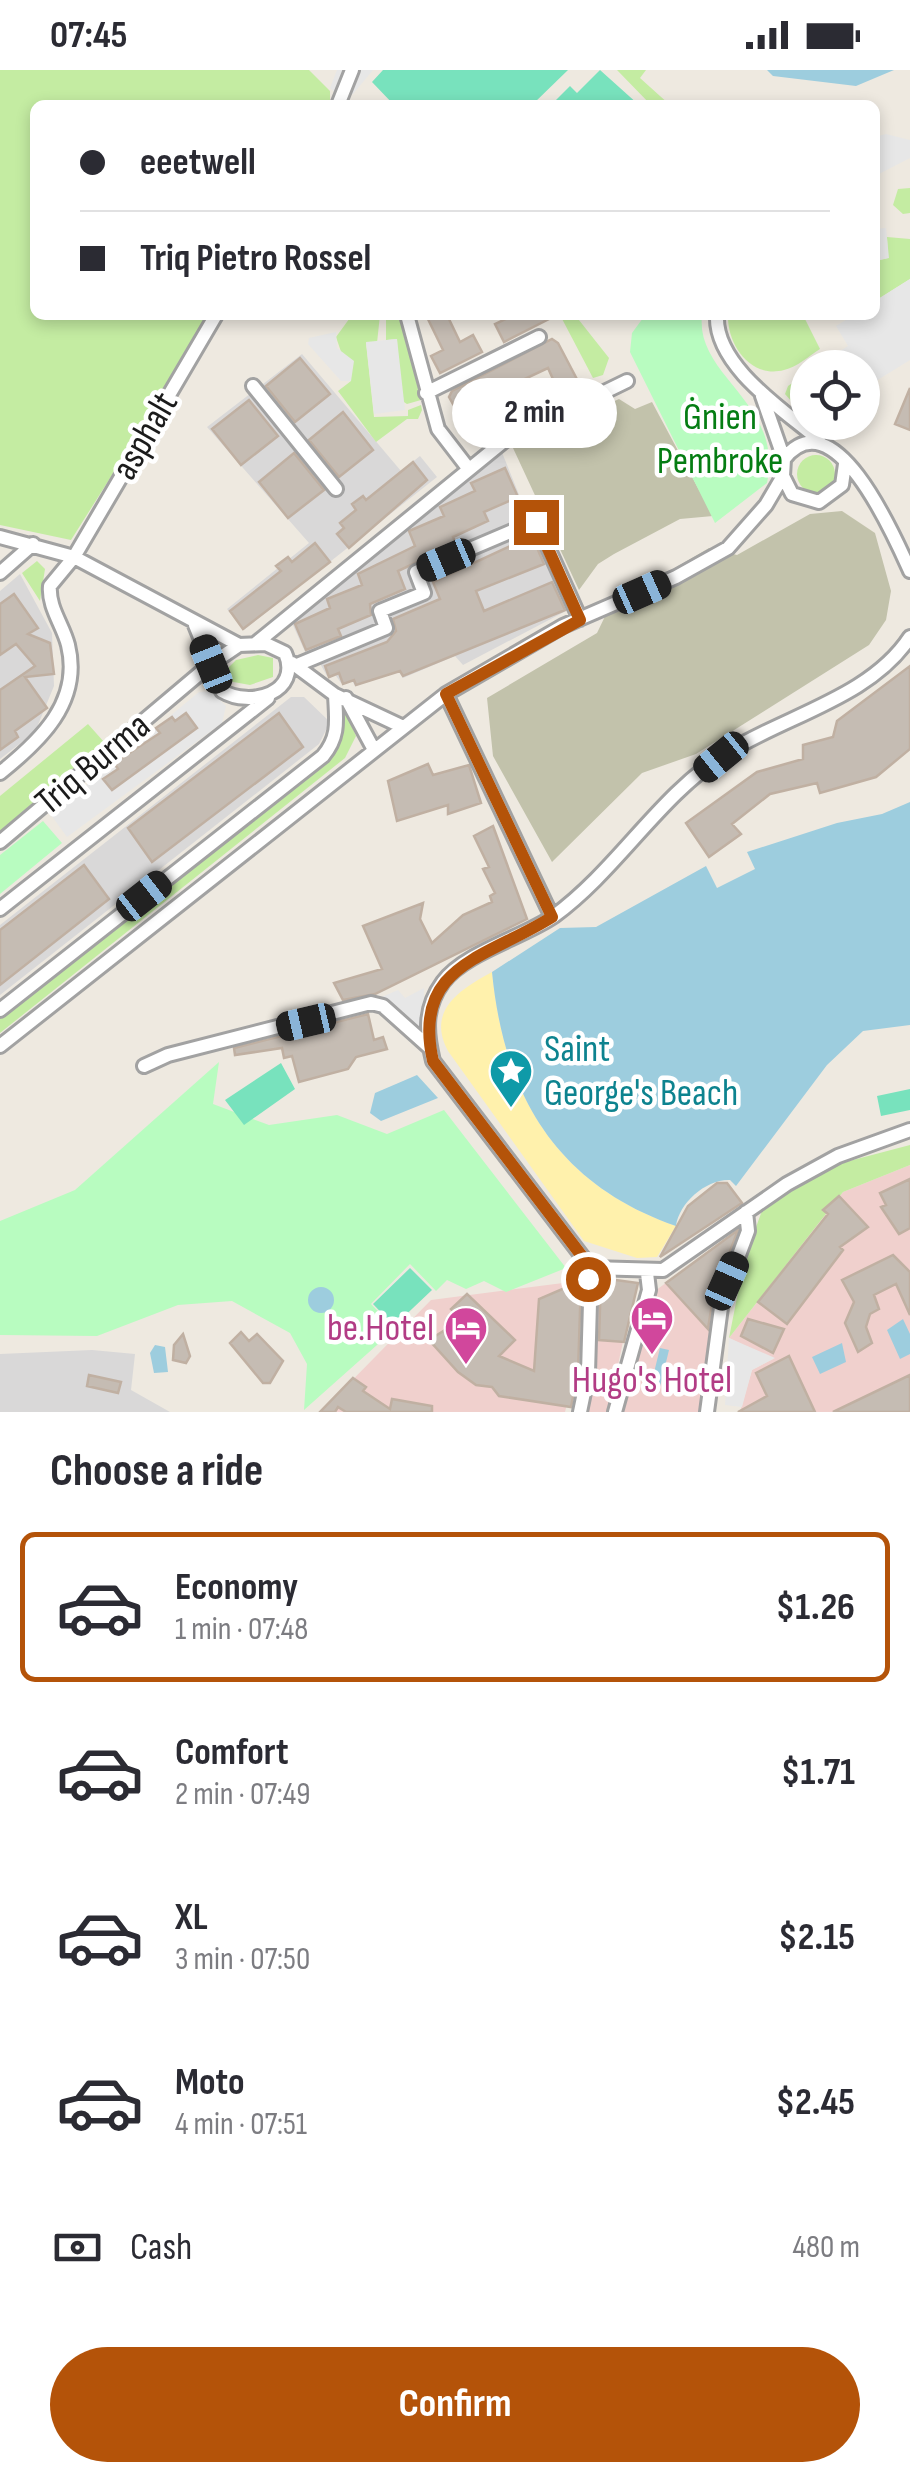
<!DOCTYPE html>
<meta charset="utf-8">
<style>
body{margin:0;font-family:"Sofia Sans Condensed",sans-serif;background:#f7f7f7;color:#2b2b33;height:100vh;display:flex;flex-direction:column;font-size:38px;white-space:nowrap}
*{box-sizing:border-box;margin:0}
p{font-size:32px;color:#7c7c81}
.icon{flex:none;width:55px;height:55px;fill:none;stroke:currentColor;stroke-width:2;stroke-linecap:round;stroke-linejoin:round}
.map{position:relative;height:1342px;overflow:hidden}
.panel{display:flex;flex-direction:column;background:#fff;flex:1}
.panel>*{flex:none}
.hud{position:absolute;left:30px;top:30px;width:850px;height:220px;border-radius:15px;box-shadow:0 5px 15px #0003;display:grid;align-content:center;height:220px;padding:0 50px;background:#fff}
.buttons{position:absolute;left:790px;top:280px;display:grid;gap:20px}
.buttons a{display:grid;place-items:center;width:90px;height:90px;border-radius:50%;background:#fff;box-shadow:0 5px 15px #0003;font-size:50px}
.end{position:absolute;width:45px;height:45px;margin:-22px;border:12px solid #b45309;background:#fff;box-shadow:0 0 0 5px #fff}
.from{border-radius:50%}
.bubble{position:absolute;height:70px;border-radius:35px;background:#fff;box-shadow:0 5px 15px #0003;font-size:32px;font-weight:700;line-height:70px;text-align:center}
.car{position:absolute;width:30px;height:60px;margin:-30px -15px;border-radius:12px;box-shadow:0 0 8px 2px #0007;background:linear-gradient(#222 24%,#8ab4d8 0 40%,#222 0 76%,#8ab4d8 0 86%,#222 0)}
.hud b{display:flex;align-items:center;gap:35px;height:95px;font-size:38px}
.hud b+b{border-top:2px solid #e1e1e2}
.hud i{width:25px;height:25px;background:#2b2b33}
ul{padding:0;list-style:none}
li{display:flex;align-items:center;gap:30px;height:150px;margin:0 20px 15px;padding:0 30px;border:5px solid transparent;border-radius:15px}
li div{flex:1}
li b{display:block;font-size:38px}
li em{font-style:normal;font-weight:700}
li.active{border-color:#b45309}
li>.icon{width:90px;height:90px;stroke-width:1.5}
h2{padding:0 50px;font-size:45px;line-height:120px}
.pay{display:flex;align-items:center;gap:25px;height:110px;padding:0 50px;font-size:38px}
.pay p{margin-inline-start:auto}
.action{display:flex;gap:20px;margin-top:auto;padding:20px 50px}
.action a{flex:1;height:115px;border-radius:60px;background:#b45309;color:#fff;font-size:40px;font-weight:700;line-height:115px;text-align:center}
.status{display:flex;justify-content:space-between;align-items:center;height:70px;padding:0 50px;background:#fff;direction:ltr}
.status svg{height:28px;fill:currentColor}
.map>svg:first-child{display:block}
.residential{fill:#d9d8d8}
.commercial{fill:#f0d0cd}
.construction{fill:#c2c2ab}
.grass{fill:#c4eca2}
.sand{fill:#fff1ac}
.park{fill:#b8fcc0}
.pitch{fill:#78e2bd}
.parking{fill:#e7e7e7}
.water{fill:#9dcdde}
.building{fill:#c5bcb3;stroke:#c0b0a2;stroke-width:2.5}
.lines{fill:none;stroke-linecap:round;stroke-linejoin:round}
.street-casing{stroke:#a2a2a2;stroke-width:18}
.street{stroke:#fff;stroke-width:12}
.route{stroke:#b45309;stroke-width:12}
.labels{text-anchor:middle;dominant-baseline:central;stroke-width:9;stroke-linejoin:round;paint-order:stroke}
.park-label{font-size:38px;fill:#057d13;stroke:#fff}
.street-label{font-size:38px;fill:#1b1b1b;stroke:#fff}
.culture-label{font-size:38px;fill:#0d838f;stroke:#fff;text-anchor:start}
.hotel-label{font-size:38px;fill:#b23c85;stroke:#fff;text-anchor:end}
</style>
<div class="status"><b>07:45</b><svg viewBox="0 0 49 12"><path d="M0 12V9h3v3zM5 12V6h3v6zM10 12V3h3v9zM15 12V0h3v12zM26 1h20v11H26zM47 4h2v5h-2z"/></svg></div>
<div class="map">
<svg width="910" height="1342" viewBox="0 0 910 1342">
<rect width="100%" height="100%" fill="#eee9e0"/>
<path class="residential" d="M302,284L401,401L420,386L437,407L244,560L227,539L309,473L207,357Z
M501,380L566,541L463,595L455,586L403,608L399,602L355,616L351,609L341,613L334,603L327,606L318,590L306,584L292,553Z
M20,504L52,563L54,616L35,662L0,689V521Z
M291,627H304L330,652L319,674L0,925V855Z
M92,1280L135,1284L131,1320L170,1342H0V1284Z"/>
<path class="commercial" d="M910,1095V1342H740L752,1300L773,1289L729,1268L843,1122Z
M737,1160L708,1272L703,1342H623L655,1221Z
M595,1211L635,1215L608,1342H586Z
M571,1212L576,1299L565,1342H321L431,1230Z"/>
<path class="construction" d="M619,329L635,339L652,332L713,446L680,449L614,484L598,494L579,520L513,378Z
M842,441L875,463L891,521L886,550L869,575L696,684L642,703L552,792L493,686L487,628L597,563L610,536L709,478L737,485L810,444Z"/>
<path class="grass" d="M0,0H309L330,21V35H35V245H213L71,470L0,455Z
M617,0H646L640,8L670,35H651Z
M910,118V143L903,144L893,135L898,119Z
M887,167L910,169V209L875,231V191L888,188Z
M352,245H380L377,273H366L374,347L408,346V340L421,335L422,340L418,349H407L376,372L338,321L351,311L336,267Z
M386,245H402L421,330L407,334L399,329L397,269L386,270Z
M560,245H575L609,288L603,305L593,308Z
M803,245L820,279C809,286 797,297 784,300C750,309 727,274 728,245Z
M807,303V349L785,324L788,316Z
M797 404a19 19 0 1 1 38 0a19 19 0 1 1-38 0Z
M37,491L45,499L40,531L22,503Z
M258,585L273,588V607L250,615L228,611L225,601L236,590Z
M344,638L356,666L345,688L0,963V948L333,681L341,670Z
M88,654L104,672L0,761V726Z
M910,1075V1095L843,1122L729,1268L745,1187L763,1138L834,1095Z"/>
<path class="sand" d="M492,902C504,1025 556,1114 676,1156L657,1187L637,1188L584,1171L448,981C426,940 461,919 492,902Z"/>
<path class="park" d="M659,245H702C695,307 784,332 767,413L715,453L630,282L632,263L643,248Z
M43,751L62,773L0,824V785Z
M219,992L213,1034L269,1055L337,1045L387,1064L444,1040L566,1198L506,1222L484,1211L466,1219L447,1210L436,1221L410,1194L371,1234L395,1259L304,1340L307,1294L290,1263L232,1231L178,1235L97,1266L0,1265V1151L75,1120Z"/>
<path class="pitch" d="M383,0H568L532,35H394L372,12Z
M600,0L639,35H551L570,16L577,23Z
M281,993L295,1019L244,1055L225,1030Z
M910,1019V1040L881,1046L877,1026Z
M410,1198L432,1220L394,1256L373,1234Z"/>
<path class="parking" d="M337,0H373L353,24L341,28L330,18Z
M886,64L910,70V88L875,106V67Z
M886,158L889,188L875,191V159Z
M910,209V290L863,319L862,298L834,297L828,289L848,276L836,256L854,245H875V231Z
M336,262L337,278L354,291L351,311H341L308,274L309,268Z
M397,269L405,340L374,344L366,272Z
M211,621L226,636L222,653L67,767L51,745L199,622Z
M424,918L423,963L428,971L377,929L398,920L405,928Z
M729,1268L775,1288L752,1300L742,1337L725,1335Z"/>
<path class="water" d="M767,0H894L856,16L773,6Z
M910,732V955L863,961L827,995L736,1116L730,1110C706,1109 679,1133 676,1156C556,1114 504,1025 492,902L560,858L596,857L706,796L717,818L755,799L747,782L837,753L882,744Z
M417,1005L438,1028L381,1051L370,1043L375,1023Z
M308 1230a13 13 0 1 1 26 0a13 13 0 1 1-26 0Z
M903,1249L910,1264V1284L900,1289L887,1260Z
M842,1273L846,1292L820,1304L812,1287Z
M155,1275L165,1277L168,1302L154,1303L150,1283Z
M660,1278L669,1280L659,1321L650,1319Z"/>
<path class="building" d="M426,245H447L460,272L473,265L482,282L440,303L431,286L443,280Z
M514,245H557L504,272L495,254Z
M552,269L558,273L581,317L561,327L548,298L478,331L493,361L473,370L449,327L452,321Z
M300,288L330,324L295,352L266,316Z
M910,318V360L895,354Z
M249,330L278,366L241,395L212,359Z
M343,342L373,380L339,407L309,370Z
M294,383L324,420L288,448L259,412Z
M413,392L427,410L349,478L337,464L344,458L340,453L356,440L352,434L363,426L366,430Z
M505,398L518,427L484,442L488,451L453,467L456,474L398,501L405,519L370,534L371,545L338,559L341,566L306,580L295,554L330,538L327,529L362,515L358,504L415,476L409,461L444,446L440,437L475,421L471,413Z
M532,466L544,494L476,521L484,541L552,512L565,540L403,606L400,601L356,615L354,610L343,614L339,603L329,607L325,596L387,572L396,561L393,549L440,529L433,512Z
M315,473L330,492L243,559L230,541L281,501L276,496L288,487L292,492Z
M14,524L38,558L28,564L50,573L54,604L25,607L47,638L15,661L18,667L0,680V620L35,596L16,574L0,585V534Z
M910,596V679L876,707L820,723L817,713L770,724L732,754L741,764L709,787L686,753L757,702L803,689V675L833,667L837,651Z
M186,643L197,658L112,720L103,709L118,699L114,693L160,663L156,658L172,647L175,651Z
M279,643L303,677L152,792L128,758Z
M428,694L433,705L469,695L481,733L448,744V735L397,751L388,711Z
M493,756L527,849L375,924L343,930L334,913L382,899L363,856L423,833L420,849L432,873L463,845L492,832L490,826L495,823L483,799L489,797L474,766Z
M84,795L109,829L0,915V860Z
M368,944L374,970L383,967L387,979L356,987L348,999L299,1012L292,986L284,988L282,978L235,985L234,978Z
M910,1109V1158L899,1164L881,1137L886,1135L880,1123Z
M717,1113H727L742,1133L660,1187L688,1136Z
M839,1126L868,1157L840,1177L843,1180L787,1254L758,1232L828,1144L823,1140Z
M738,1160L713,1227L708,1259L666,1213Z
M893,1185L910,1202V1245L896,1214L874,1225L879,1239L870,1244L866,1257L872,1273L858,1282L845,1253L854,1232L842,1210Z
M601,1208L638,1213L624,1272L599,1270Z
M581,1211L578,1302L571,1337L499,1326L492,1317L476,1315L458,1302L429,1270L461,1250L451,1239L467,1224L515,1270L499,1286L534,1301L539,1229Z
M748,1249L784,1259L773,1283L741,1266Z
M241,1262L249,1271L257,1264L283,1291L270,1313H263L230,1273Z
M183,1264L190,1286L186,1293L173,1290L174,1275Z
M789,1286L815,1342H738L767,1326L756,1303Z
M89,1305L121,1312L118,1323L87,1316Z
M910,1305V1342H833Z
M353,1308L366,1317L363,1321L390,1339L392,1329L432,1336V1342H346L338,1337L335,1342H320Z"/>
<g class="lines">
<g class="street-casing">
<path id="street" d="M338,35L352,0
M407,245L438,359L468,398
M717,245C714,296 785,341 819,370
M253,316L336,419
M426,323L539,267
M762,326L784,389
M845,394L842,415L819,432L792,424L783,406L784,389C833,326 893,463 910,501
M0,467L74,487L239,575
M0,503L33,474
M255,574L504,371L627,311
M266,574L285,583C302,623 250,638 222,621L211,594L239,575Z
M292,593L335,625L401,656
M297,595L386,558L380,541L424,523L416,502L536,451L580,549
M446,624L552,847
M346,628L373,678
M0,703C40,671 82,632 68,575C63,555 48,537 50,516L74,487L216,245
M0,772L211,594L195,555
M0,839L268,628
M0,940L323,686C340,666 336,649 335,625
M0,976L446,624L563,556L676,507L728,478L766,435L783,406
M144,996L168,985L371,933L383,936L430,978
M591,1198L433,991C426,962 424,938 443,912C464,883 524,867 554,846C618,799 658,727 725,684C784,646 870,628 910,567
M591,1198L663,1200L787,1114L838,1086L910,1060
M580,1342L588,1303L591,1198
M615,1342L649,1220L647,1203
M707,1342L722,1230L748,1161L746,1142"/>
</g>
<use href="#street" class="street"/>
</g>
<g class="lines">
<path class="route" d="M536,452L580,550L446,624L552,847C487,888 411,895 433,991L591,1198L588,1209"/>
</g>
<defs>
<g id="sight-pin" transform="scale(2.25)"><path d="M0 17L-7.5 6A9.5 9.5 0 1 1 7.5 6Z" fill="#0f9aa8" stroke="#fff"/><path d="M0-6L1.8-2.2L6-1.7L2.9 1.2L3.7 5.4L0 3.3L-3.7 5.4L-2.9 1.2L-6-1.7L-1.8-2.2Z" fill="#fff"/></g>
<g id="hotel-pin" transform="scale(2.25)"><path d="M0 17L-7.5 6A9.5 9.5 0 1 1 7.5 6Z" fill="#d1479c" stroke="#fff"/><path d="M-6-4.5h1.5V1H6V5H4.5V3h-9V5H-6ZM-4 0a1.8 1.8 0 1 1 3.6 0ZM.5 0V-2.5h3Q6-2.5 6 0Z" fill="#fff"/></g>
</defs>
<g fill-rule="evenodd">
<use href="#sight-pin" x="511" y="1001"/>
<use href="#hotel-pin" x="652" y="1248"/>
<use href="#hotel-pin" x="466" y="1258"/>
</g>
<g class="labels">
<g class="park-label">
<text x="720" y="347">Ġnien<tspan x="720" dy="44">Pembroke</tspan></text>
</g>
<g class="street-label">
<text transform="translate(145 366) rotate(-60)">asphalt</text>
<text transform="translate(93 694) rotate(-40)">Triq Burma</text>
</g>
<g class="culture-label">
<text x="544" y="979">Saint<tspan x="544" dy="44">George's Beach</tspan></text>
</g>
<g class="hotel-label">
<text x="434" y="1258">be.Hotel</text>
<text x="652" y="1310" text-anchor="middle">Hugo's Hotel</text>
</g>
</g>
</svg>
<div class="buttons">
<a><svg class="icon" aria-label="locate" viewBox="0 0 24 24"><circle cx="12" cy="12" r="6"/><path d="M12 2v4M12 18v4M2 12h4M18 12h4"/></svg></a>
</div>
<i class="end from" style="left:588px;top:1209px"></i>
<i class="end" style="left:536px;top:452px"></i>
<div class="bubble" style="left:452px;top:308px;width:165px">2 min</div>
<i class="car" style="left:446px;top:490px;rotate:247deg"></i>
<i class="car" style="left:642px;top:522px;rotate:66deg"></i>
<i class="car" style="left:211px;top:594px;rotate:338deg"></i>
<i class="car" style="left:721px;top:687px;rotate:231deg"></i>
<i class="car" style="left:144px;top:826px;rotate:52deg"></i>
<i class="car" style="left:306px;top:952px;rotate:257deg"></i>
<i class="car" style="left:727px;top:1211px;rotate:24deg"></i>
<div class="hud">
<b><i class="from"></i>eeetwell</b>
<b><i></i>Triq Pietro Rossel</b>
</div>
</div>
<section class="panel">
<h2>Choose a ride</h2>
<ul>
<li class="active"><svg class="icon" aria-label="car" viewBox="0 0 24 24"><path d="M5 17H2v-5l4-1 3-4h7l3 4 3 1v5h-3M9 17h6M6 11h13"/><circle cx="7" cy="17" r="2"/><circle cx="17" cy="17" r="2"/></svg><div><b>Economy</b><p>1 min · 07:48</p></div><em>$1.26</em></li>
<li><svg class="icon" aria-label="car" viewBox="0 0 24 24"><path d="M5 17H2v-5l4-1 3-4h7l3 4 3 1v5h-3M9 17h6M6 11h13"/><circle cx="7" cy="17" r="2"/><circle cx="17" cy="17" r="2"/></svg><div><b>Comfort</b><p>2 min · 07:49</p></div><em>$1.71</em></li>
<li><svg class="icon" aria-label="car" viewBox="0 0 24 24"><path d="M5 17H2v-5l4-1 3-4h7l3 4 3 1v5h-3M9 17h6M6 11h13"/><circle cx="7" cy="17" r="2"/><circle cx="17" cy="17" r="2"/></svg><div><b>XL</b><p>3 min · 07:50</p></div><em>$2.15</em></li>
<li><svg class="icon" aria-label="car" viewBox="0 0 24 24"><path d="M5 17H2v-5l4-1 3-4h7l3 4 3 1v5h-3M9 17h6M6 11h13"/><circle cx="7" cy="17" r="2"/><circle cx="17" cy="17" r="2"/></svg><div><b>Moto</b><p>4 min · 07:51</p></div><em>$2.45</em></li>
</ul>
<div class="pay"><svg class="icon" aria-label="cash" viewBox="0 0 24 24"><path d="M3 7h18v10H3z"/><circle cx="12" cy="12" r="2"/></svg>Cash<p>480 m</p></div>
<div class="action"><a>Confirm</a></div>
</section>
